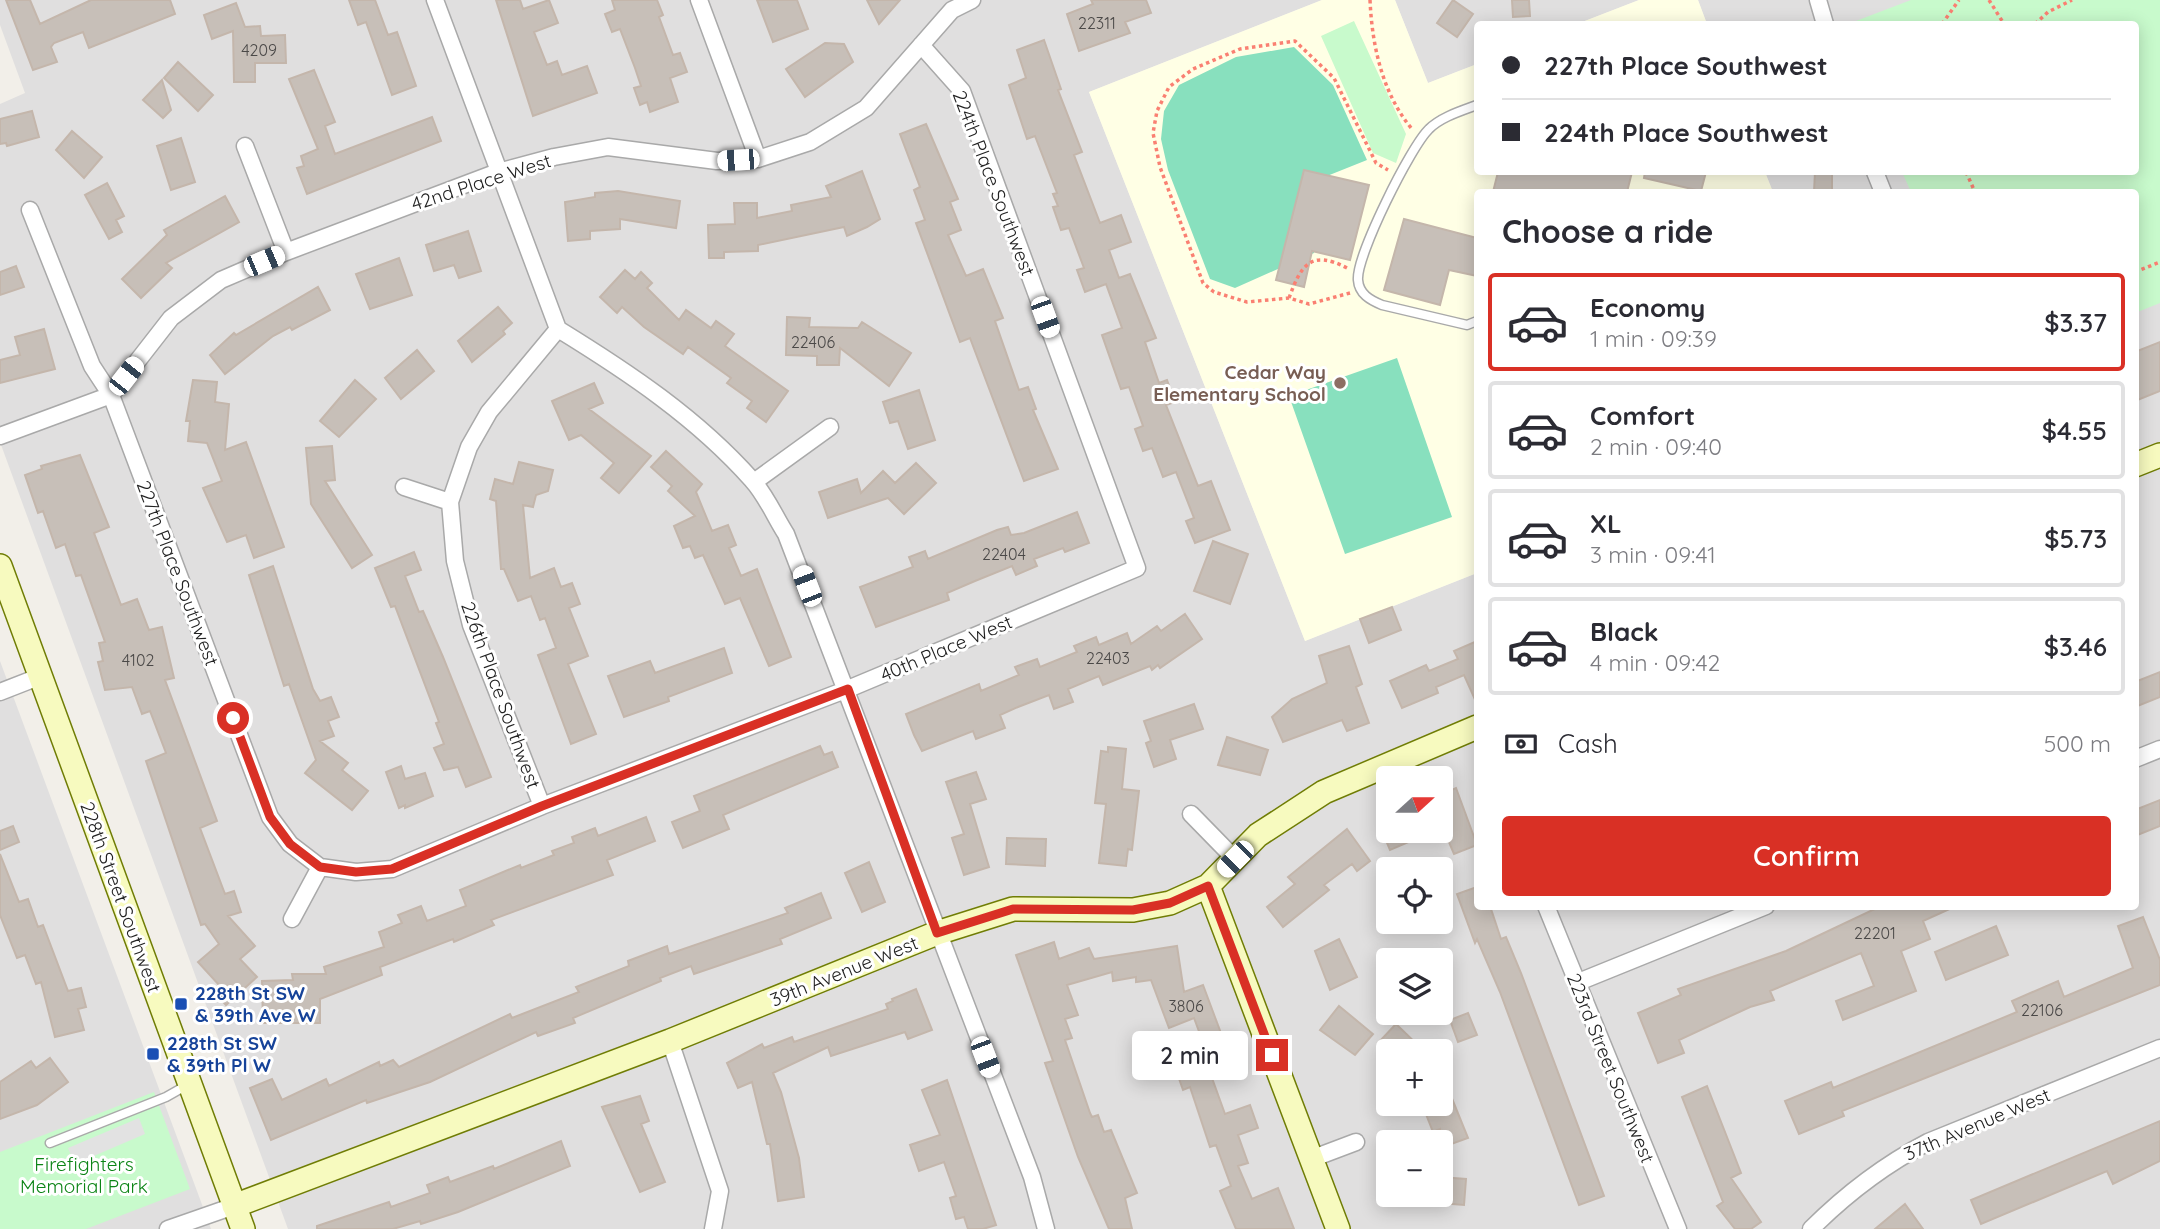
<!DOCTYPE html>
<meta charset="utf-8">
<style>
body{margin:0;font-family:Quicksand,sans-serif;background:#f7f7f7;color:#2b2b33;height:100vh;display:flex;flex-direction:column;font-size:26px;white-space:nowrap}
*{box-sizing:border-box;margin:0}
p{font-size:23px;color:#7c7c81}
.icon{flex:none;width:38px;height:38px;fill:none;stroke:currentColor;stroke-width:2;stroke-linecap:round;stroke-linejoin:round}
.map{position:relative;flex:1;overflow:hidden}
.sheet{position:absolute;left:1474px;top:189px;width:665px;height:721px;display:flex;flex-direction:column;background:#fff;border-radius:7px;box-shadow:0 4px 18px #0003}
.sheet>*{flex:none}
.guide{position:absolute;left:1474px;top:21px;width:665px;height:154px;border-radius:7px;box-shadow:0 4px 18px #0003;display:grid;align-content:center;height:154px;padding:0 28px;background:#fff}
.needle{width:46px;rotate:69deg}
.controls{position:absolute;left:1376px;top:766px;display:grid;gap:14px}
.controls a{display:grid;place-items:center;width:77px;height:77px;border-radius:7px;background:#fff;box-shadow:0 4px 18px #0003;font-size:35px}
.end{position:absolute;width:32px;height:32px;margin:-16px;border:9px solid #d93025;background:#fff;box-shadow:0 0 0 4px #fff}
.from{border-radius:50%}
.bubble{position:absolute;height:49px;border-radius:7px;background:#fff;box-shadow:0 4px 18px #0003;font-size:23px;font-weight:600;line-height:49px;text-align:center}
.car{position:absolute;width:21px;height:42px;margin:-21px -10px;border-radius:9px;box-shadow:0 0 5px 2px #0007;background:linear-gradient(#fff 24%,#345 0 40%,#fff 0 76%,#345 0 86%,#fff 0)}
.guide b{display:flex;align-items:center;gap:24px;height:66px;font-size:26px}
.guide b+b{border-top:2px solid #e1e1e2}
.guide i{width:18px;height:18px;background:#2b2b33}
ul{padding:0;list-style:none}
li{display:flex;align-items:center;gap:21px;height:98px;margin:0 14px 10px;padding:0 14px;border:4px solid #e1e1e2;border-radius:7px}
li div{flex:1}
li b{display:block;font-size:26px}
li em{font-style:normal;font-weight:600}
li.current{border-color:#d93025}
li>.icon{width:63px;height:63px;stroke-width:1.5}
h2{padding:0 28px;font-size:32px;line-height:84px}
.pay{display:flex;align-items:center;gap:18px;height:77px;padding:0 28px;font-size:26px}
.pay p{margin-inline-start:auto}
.cta{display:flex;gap:14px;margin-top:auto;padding:14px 28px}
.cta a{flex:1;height:80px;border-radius:7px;background:#d93025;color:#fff;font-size:28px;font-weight:600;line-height:80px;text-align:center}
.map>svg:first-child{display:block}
.residential{fill:#e0dfdf;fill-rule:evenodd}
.education{fill:#ffffe5}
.park{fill:#c8facc}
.pitch{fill:#88e0be}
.parking{fill:#e2e2e2}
.building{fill:#c7bfb8;stroke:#c4b6ab;stroke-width:2}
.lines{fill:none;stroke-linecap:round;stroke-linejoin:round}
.lane-casing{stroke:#a9a9a9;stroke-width:11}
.street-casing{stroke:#a9a9a9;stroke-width:19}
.secondary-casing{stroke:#707d05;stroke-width:26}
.path{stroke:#fa8072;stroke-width:3.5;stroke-dasharray:3.5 3.5;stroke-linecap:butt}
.lane{stroke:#fff;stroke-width:8}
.street{stroke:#fff;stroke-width:16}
.secondary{stroke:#f7fabf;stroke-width:23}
.route{stroke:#d93025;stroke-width:9}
.education-dot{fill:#8d6e63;stroke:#fff;stroke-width:2.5}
.transit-dot{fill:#1a4fb4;stroke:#fff;stroke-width:2.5}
.labels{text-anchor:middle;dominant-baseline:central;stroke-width:6;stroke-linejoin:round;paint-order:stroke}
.number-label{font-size:16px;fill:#4b4948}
.street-label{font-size:19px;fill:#222;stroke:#fff}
.education-label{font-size:19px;font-weight:bold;fill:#785e54;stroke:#fff;text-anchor:end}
.transit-label{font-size:19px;font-weight:bold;fill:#164399;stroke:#fff;text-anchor:start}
.park-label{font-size:19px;fill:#0c8416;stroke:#fff}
</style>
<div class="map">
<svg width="2160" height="1229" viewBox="0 0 2160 1229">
<rect width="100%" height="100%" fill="#f2efe9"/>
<path class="residential" d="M0,0H1322L1089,92L1305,641L1477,573V906H2135V192H1773L1765,172H2135V24H1707L1698,0H2160V1229H288L0,442V104L25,93L0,25ZM1388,779H1440V831H1388ZM1388,870H1440V922H1388ZM1388,961H1440V1013H1388ZM1388,1052H1440V1104H1388ZM1388,1143H1440V1195H1388Z
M1395,0H1639L1577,24H1477V64L1428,83Z
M0,661L197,1191L211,1229H0Z"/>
<path class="education" d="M1322,0H1395L1428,83L1477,64V172H1765L1773,192H1477V573L1305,641L1089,92Z
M1639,0H1698L1707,24H1577Z"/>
<path class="park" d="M1911,0H2160V303L2135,313V192H1911L1902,172H2135V24H1848Z
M1354,21L1406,134L1396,163L1373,153L1321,36Z
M154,1092L190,1189L86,1229H0V1152Z"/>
<path class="pitch" d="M1294,47L1333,85L1367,160L1327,176L1314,253L1235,288L1210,279L1168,170L1161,139L1164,111L1179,85L1236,57Z
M1397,358L1452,517L1345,554L1289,396Z"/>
<path class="parking" d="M139,1118L145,1134L75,1164L68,1148Z"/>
<path class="building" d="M6,0H30L40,24L91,0H170L175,14L89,48L83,32L54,43L51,47L57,62L33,70Z
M349,0H375L388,35L397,32L416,86L392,95L366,22L358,25Z
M496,0H520L523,9L549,0L558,23L534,32L547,65L557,61L562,75L587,66L597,93L533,116Z
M612,0H657L663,15L659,17L673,55L680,53L687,72L670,78L678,102L650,112L647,102L640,105L634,88L641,86L635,68L620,29L612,32L605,14L615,10Z
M757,0H797L808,29L773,42Z
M867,0H900L879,24Z
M1091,0H1146L1151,13L1125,22L1130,33L1079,51L1067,14L1093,4Z
M1453,0L1473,14L1457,37L1437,23Z
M1512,0H1529L1530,16L1513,17Z
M236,3L245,27L260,26L261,36L285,35L286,63H255V82H234L233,31L212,39L204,15Z
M1044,40L1061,89L1058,90L1082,152L1074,155L1100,223L1121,215L1131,242L1109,250L1119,278L1130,274L1156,338L1145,342L1159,383L1167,380L1175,402L1166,405L1198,486L1211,481L1230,530L1195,543L1186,521L1194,518L1176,472L1163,477L1152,448L1143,451L1135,429L1143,426L1129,387L1121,389L1102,335L1122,328L1106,284L1085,292L1077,270L1084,268L1069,228L1061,230L1053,207L1058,206L1053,194L1057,193L1035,136L1027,139L1009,85L1026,78L1017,50Z
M825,43L844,44L853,62L805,97L786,69Z
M178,62L213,95L198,111L164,78Z
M314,70L335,122L325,126L335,154L432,117L441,141L307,194L297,168L304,166L301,156L318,149L289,79Z
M162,80L171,110L163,118L143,100Z
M32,111L39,137L7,146L6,143L0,144V119Z
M926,124L958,199L950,202L961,230L948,235L966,276L983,269L1003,318L995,321L1019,390L1028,387L1036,409L1033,410L1058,469L1024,481L970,338L960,342L916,223L925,220L914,190L920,187L900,134Z
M72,131L102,157L84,178L56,150Z
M181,138L195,182L171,190L157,146Z
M1304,170L1369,185L1350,260L1312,251L1304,287L1276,280Z
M862,171L880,219L867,227L847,236L844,227L758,245V251L724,252V258H709L708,225L735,224L734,203H757V218L792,211L791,205L831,197L826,186Z
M1498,172H1632L1627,192H1493Z
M1645,172H1706L1701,191L1644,178Z
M1815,172H1832V192H1814Z
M107,183L124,216L116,220L122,232L109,239L85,195Z
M618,191L680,201L676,228L620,219V229L590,231V239L568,241L565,202L595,197V193Z
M225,196L239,222L166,263L172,268L141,298L122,279L167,235L164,230Z
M1404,219L1477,238V276L1449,270L1440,305L1384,290Z
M468,231L481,271L459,278L454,265L434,271L426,245Z
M399,258L412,295L370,309L356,274Z
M16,266L24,287L0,295V272Z
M625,270L635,279L641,272L652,283L647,288L679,320L686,310L711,328L716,321L734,334L725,346L788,391L766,422L747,408L752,401L727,383L731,378L688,347L683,354L644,327L622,307L617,313L600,297Z
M318,287L330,310L292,330L290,327L273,336L225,374L210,355L234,333L236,335Z
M498,307L512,323L503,331L505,334L472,362L458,341Z
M787,317L810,318L809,327L858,328L862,322L911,353L889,386L840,348L839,365H817V356L786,355Z
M44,329L55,369L0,383V360L20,355L15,337Z
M2160,342V391L2135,401V352Z
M417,350L434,371L401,399L385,378Z
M193,380L217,382L215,402L229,404L225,450L246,442L284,547L254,558L246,535L227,542L203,488L222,481L207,443L188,441L190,421H186Z
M355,380L376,399L339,437L320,421Z
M594,383L603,403L589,409L651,456L619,493L601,478L614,463L581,435L569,440L552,401Z
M919,390L935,440L908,449L898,421L890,423L883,402Z
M332,446L335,480L325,481L372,555L352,568L311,504L306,448Z
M666,451L702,484L696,492L712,531L728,525L736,545L729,548L741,576L757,569L791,657L769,666L740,598L725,604L703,555L695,558L690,546L683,548L674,526L695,516L668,491L672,486L651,467Z
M80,455L109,527L94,533L121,605L137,599L149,630L162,627L174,678L165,680L217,821L200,828L225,894L234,891L241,912L228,916L255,946L240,959L257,977L226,1005L214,992L220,986L198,962L219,944L205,924L201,925L146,761L166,753L150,711L142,714L132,687L105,690L98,662L103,661L99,643L105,642L81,575L76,576L65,544L56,548L43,511L38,513L25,475L42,469L41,466Z
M519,462L553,470L548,491L536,495L533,507L523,505L530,578L554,568L561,587L572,583L580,604L569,608L588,656L568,664L596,734L571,744L538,655L556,648L545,618L540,620L531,596L518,601L504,569H501L496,501L490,499L495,479L513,484Z
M916,463L936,483L904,514L888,498L828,518L819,492L857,479L861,493L883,471L895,483Z
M1077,512L1089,543L1065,552L1063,548L1034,559L1037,566L1016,575L1012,566L975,581L947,593L949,600L876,627L860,587L913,567L909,557L925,551L928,559L997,530L1008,527L1011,535L1024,533Z
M1213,541L1248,554L1230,604L1194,591Z
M414,552L421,570L405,576L419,612L423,611L443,657L491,777L466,787L458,767L444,770L434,748L444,744L436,723L439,722L395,606L391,607L375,568Z
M273,566L313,689L320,701L331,697L339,717L328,721L334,736L320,741L348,763L342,770L368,791L352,810L305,773L316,760L289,684L284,686L249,575Z
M1392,607L1401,630L1369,643L1360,619Z
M1185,614L1202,639L1160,668L1158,665L1152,670L1150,666L1103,685L1099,676L1068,689L1073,702L1054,709L1049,695L1018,707L1000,715L1005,728L976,739L973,731L922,751L914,735L906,714L979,684L981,691L1019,675L1015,667L1037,659L1040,667L1077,652L1074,646L1096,637L1099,645L1127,633L1131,644L1157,626L1161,631Z
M1477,641V704L1464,675L1436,687L1438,693L1402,708L1390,681L1426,665L1429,671L1458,659L1454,651Z
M1349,646L1362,684L1356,687L1369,723L1347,731L1342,720L1283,742L1272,717L1292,699L1327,683L1319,656Z
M724,648L732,673L668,697L669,701L624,717L608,676L650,661L655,673Z
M2160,672V697L2135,707V682Z
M1194,704L1203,729L1170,740L1176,759L1154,767L1146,743L1151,741L1144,721Z
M1227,737L1268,750L1260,775L1218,765Z
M820,746L824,755L832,752L838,767L723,815L729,829L683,848L672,822L700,811L694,796Z
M1108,747L1126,749L1122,789L1139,791L1132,850L1128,849L1126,866L1099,863L1106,804L1095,803L1101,751L1108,752Z
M401,766L405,779L425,773L433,796L405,808V805L399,808L386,772Z
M976,772L986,799L970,804L989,867L964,875L952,838L964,834L946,782Z
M1456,788L1477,845L1454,854L1440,821V795Z
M2160,800V826L2135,836V810Z
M646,817L655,841L607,860L613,875L491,920L494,925L454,942L453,939L380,967L382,975L320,999V1023H263L262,981L293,980L292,974H326L324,967L384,947L379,932L402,923L398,915L421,906L427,921L466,906L460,890L520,865L521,868L554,855L552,851L574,843L572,837L595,828L598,836Z
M13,826L19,842L0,850V831Z
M1347,829L1370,861L1357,871L1352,864L1324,885L1329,890L1283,927L1267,907L1295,884L1288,877Z
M1382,831H1434L1390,850Z
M1007,838L1046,839L1045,866L1006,864Z
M0,854L19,902L28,899L38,927L43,925L68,991L81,988L86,1007L78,1009L84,1030L55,1037L41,982L36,984L25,955L17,958L0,915Z
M869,862L885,902L862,912L845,873Z
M1477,887V906H1490L1501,939L1506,937L1521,973L1604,1196L1579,1205L1500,992L1477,939L1475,943L1457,894Z
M821,893L831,918L780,939L782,944L694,974L691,966L660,978L661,981L573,1018L575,1023L538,1036L536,1032L430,1082L367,1103L366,1100L271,1140L250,1088L272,1079L282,1100L326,1079L329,1086L379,1062L380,1066L393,1060L399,1067L510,1014L512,1018L579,992L576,987L629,966L628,961L667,946L669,954L788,913L785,908Z
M1881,906H1956L1923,921L1930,939L1901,951L1916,991L1843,1020L1836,1001L1874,986L1861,953L1770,991L1774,1000L1750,1007L1679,1040L1684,1053L1658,1063L1638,1013L1681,995L1678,989L1786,951Z
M2143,917L2160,960V985L1842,1111L1844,1116L1799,1134L1785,1101L1831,1082L1833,1088L2017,1012L2012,1001L2058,981L2064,997L2133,968L2118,926Z
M1996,926L2008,955L1946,980L1935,952Z
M1339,939L1357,977L1330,990L1315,951Z
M1054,942L1059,959L1089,948L1094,959L1177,946L1184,992L1203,985L1222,1036L1219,1037L1232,1071L1212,1078L1225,1114L1250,1105L1258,1128L1238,1135L1248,1163L1238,1166L1252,1199L1278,1188L1294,1229H1236L1220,1191L1231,1186L1216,1145L1210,1147L1190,1087L1183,1090L1177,1073L1183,1071L1180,1063L1207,1053L1194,1018L1169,1028L1151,980L1136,982V977L1113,981L1112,972L1067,985L1078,1015L1065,1019L1072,1038L1065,1040L1090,1113L1092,1117L1098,1115L1104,1132L1111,1130L1137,1193L1125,1198L1132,1229H1109L1078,1157L1045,1063L1053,1061L1016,955Z
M916,989L932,1030L908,1039L905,1032L831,1056L828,1047L773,1073L781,1092L799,1158L804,1197L778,1201L770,1144H767L752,1082L738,1088L727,1063L762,1044L764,1048L792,1037L794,1042L888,1009L886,1004L893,1001L892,999Z
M1339,1006L1373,1034L1355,1055L1320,1030Z
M1468,1013L1477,1035L1458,1042L1450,1020Z
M1396,1024L1425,1052H1386L1378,1043Z
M50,1058L68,1082L37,1105L0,1119V1082L31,1061L36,1068Z
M1440,1069L1468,1138L1440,1148V1129L1433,1132L1422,1104H1440Z
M947,1080L996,1225L983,1229H968L964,1217L956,1219L950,1198L956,1196L944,1162L919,1171L910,1145L940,1135L922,1090Z
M1707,1086L1741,1173L1731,1178L1761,1222L1751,1229H1735L1717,1206L1723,1202L1682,1097Z
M640,1096L649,1121L641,1124L665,1182L640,1192L602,1107Z
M2160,1121V1161L2113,1184L2107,1171L1981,1224L1971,1200Z
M561,1141L570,1166L458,1212L421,1224L420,1221L393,1229H317V1226L389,1202L391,1207L430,1193L427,1185L448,1177L450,1182L493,1166L494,1169Z
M1440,1177L1466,1179L1464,1205L1440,1203Z
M1905,1204L1923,1229H1875Z"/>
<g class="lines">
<g class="lane-casing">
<path id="lane" d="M1477,105C1461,111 1441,117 1429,129C1411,146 1356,256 1358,280C1359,294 1370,300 1382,305L1467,325L1477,321
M50,1143L166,1097L189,1084"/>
</g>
<g class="street-casing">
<path id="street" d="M435,0L558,329L489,412L469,447L450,502L455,561L471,625L542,806
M699,0L758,159
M1818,0L1825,24
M245,146L286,252
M1875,172L1883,192
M30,210L92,366L111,395L270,817L290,844L320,867L292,919
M558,329C628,372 697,418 752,480C766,495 775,517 786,534L1032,1177L1046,1229
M0,436L111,395L171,318L221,280L286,252L498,172L554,157L608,147L717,161L758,159L810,142L866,108L952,10L972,0
M754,482L830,427
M404,487L450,502
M0,692L41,676
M2135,759L2160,749
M1191,814L1235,859
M320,867L356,872L392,869L542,806L848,689L1137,568L962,91L921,45
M1546,906L1678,1229
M1576,983L1766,906
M670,1041L720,1191L713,1229
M1311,1159L1356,1142
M168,1229L234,1206
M1811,1229C1847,1193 1884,1165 1928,1142L2160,1048"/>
</g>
<g class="secondary-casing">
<path id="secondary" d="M2135,465L2160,455
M0,566L243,1229
M1208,886L1338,1229
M234,1206L670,1041L937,933L1013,909L1133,910L1170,903L1208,886L1258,835L1324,792L1477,727"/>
</g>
<path class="path" d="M1370,0C1372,45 1382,93 1412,129
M1989,0L2004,24
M1942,24L1959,0
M2035,24L2048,12L2072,0
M1966,172L1975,192
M2135,272L2160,262
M1350,293L1309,304L1289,298L1247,302L1214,292L1203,283L1160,167L1153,133L1157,111L1169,87L1193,69L1240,49L1295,41L1334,78L1376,163L1388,170
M1289,298C1301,265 1311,249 1347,268"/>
<use href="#lane" class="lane"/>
<use href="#street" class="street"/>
<use href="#secondary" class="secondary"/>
</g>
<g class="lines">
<path class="route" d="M233,718L270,817L290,844L320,867L356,872L392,869L542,806L848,689L937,933L1013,909L1133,910L1170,903L1208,886L1272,1055"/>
</g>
<circle class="education-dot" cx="1340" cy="383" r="7"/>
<g class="transit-dot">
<rect x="174" y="997" width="14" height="14" rx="3.5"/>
<rect x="146" y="1047" width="14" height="14" rx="3.5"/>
</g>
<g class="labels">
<g class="number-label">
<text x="1097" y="23">22311</text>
<text x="259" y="50">4209</text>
<text x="813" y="342">22406</text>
<text x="1004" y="554">22404</text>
<text x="1108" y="658">22403</text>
<text x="138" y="660">4102</text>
<text x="1875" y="933">22201</text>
<text x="1186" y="1006">3806</text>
<text x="2042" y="1010">22106</text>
</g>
<g class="street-label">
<text transform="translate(481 182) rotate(-18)">42nd Place West</text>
<text transform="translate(994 183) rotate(69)">224th Place Southwest</text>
<text transform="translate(178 573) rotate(69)">227th Place Southwest</text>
<text transform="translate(946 648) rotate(-23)">40th Place West</text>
<text transform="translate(501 695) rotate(70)">226th Place Southwest</text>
<text transform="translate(121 897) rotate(70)">228th Street Southwest</text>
<text transform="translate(844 971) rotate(-22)">39th Avenue West</text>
<text transform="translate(1611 1068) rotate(68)">223rd Street Southwest</text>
<text transform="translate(1977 1124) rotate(-23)">37th Avenue West</text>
</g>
<g class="education-label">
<text x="1326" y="372">Cedar Way<tspan x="1326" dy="22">Elementary School</tspan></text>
</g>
<g class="transit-label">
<text x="195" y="993">228th St SW<tspan x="195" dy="22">&amp; 39th Ave W</tspan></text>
<text x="167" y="1043">228th St SW<tspan x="167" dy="22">&amp; 39th Pl W</tspan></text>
</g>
<g class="park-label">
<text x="84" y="1164">Firefighters<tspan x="84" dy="22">Memorial Park</tspan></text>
</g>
</g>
</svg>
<div class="controls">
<a><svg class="needle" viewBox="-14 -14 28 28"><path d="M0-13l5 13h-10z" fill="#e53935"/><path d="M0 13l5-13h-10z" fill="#7c7c81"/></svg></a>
<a><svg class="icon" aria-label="locate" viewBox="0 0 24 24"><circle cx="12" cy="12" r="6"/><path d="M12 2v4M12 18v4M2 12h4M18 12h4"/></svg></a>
<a><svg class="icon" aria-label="layers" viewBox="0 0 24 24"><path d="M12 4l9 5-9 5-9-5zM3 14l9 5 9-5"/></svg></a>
<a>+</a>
<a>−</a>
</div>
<i class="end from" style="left:233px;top:718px"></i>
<i class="end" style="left:1272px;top:1055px"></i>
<div class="bubble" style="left:1132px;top:1031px;width:116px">2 min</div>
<i class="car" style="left:738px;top:160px;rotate:267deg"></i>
<i class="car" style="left:264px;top:261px;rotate:67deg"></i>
<i class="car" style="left:1045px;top:317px;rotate:160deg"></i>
<i class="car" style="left:126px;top:376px;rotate:38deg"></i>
<i class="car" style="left:807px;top:586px;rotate:339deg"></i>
<i class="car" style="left:1235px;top:859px;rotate:225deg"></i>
<i class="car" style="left:985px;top:1057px;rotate:159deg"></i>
<div class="guide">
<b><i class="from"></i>227th Place Southwest</b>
<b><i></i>224th Place Southwest</b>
</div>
<section class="sheet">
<h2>Choose a ride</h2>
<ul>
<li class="current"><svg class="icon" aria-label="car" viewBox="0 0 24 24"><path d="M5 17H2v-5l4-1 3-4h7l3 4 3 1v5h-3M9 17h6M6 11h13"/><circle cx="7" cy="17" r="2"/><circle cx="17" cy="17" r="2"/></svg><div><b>Economy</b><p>1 min · 09:39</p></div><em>$3.37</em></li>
<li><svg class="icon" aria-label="car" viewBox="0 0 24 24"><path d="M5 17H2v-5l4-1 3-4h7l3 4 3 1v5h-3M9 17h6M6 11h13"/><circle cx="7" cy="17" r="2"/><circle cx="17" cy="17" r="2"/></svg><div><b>Comfort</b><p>2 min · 09:40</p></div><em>$4.55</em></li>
<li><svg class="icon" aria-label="car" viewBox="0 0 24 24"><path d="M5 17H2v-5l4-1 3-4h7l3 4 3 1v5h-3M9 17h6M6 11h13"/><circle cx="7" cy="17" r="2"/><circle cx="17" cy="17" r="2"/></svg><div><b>XL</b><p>3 min · 09:41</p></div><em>$5.73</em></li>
<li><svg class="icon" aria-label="car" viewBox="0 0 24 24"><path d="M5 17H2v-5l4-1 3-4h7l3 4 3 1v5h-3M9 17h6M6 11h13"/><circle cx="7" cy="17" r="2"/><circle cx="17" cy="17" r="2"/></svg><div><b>Black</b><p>4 min · 09:42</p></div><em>$3.46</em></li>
</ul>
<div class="pay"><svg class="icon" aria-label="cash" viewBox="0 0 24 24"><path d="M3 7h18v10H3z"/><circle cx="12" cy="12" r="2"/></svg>Cash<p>500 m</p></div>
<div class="cta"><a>Confirm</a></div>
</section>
</div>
